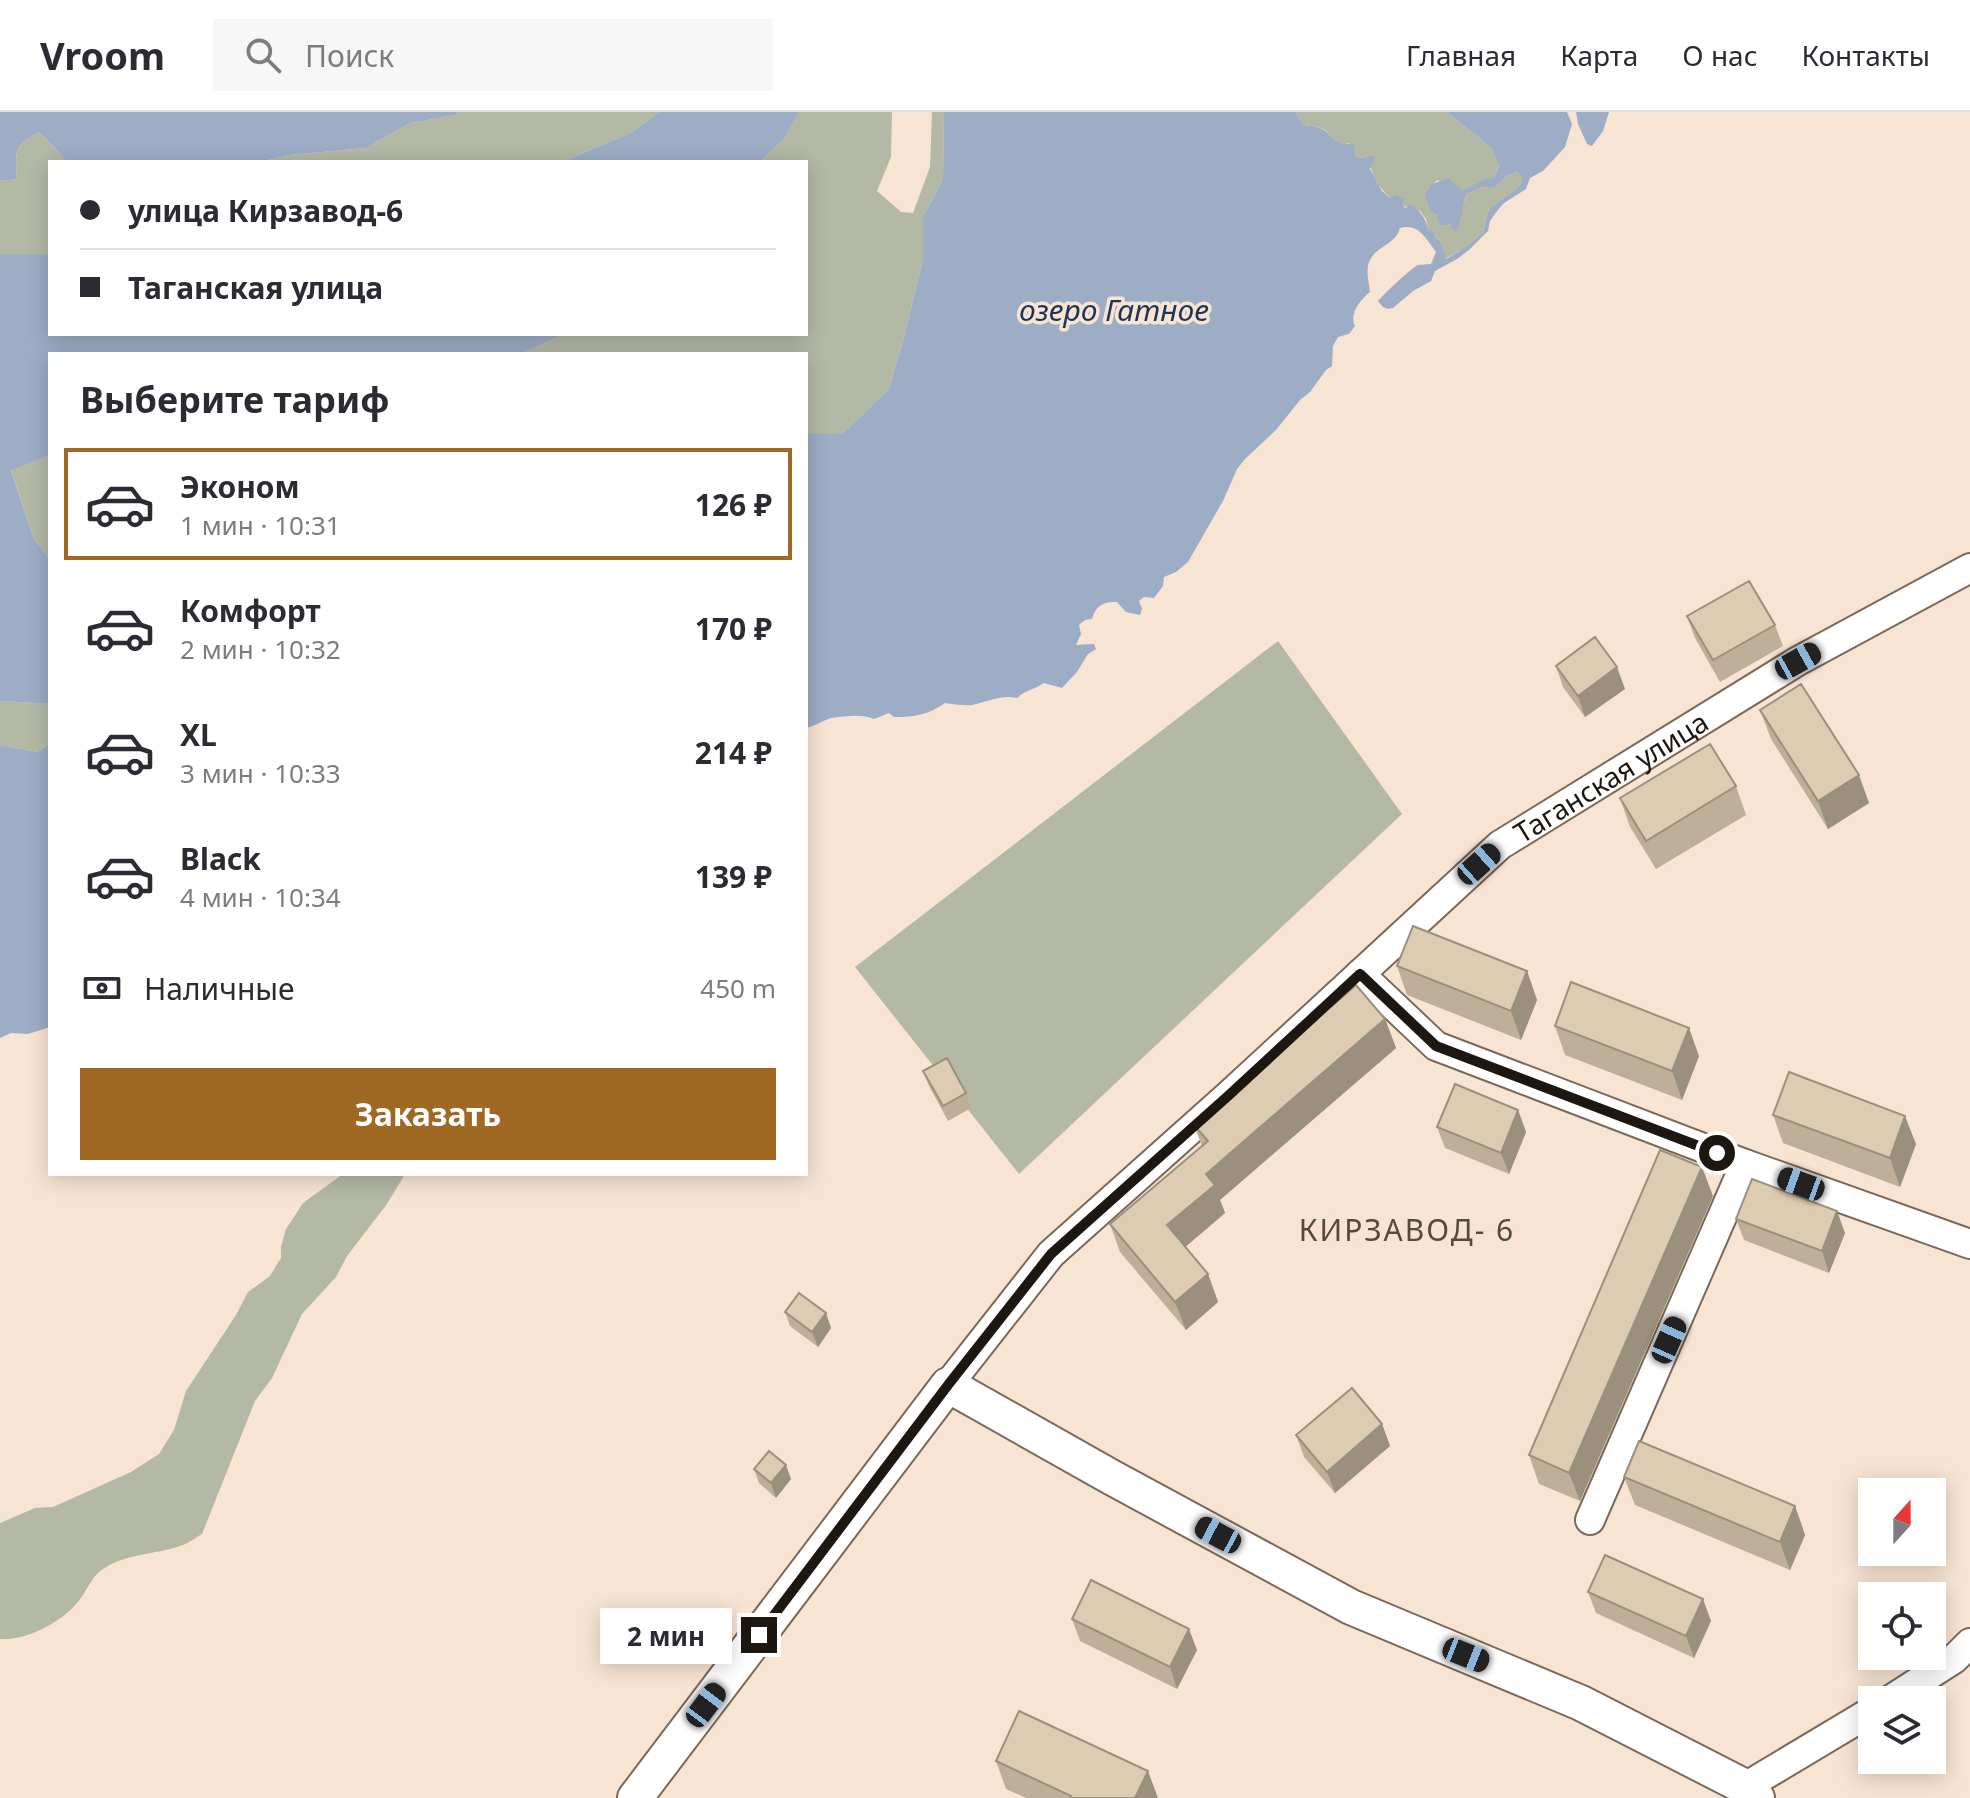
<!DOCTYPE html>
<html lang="ru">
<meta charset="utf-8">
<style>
body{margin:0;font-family:"Noto Sans",sans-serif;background:#f7f7f7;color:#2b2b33;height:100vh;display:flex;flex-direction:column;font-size:30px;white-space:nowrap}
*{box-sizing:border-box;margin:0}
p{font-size:26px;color:#7c7c81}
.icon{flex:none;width:44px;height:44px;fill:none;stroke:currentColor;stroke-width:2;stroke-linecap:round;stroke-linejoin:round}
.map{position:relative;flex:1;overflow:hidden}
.panel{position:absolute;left:48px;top:240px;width:760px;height:824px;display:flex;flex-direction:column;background:#fff;border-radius:0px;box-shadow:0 4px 20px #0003}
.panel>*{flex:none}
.guide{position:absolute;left:48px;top:48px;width:760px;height:176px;border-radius:0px;box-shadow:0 4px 20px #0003;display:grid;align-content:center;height:176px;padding:0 32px;background:#fff}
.needle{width:52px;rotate:21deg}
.tools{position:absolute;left:1858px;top:1366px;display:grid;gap:16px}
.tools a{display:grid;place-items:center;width:88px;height:88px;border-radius:0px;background:#fff;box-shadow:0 4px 20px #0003;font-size:40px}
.end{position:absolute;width:36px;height:36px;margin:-18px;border:10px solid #1d1711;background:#fff;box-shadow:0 0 0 4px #fff}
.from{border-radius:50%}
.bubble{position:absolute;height:56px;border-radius:0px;background:#fff;box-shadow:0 4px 20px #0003;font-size:26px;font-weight:700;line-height:56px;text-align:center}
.car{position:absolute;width:24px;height:48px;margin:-24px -12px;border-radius:10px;box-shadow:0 0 6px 2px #0007;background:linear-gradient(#222 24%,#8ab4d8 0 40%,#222 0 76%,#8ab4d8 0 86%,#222 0)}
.guide b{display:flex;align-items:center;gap:28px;height:76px;font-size:30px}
.guide b+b{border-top:2px solid #e1e1e2}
.guide i{width:20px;height:20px;background:#2b2b33}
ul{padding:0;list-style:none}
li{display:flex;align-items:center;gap:24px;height:112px;margin:0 16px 12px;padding:0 16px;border:4px solid transparent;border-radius:0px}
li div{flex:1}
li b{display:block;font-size:30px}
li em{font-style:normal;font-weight:700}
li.selected{border-color:#9f6923}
li>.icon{width:72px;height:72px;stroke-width:1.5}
h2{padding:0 32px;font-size:36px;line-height:96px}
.pay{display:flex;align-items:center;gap:20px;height:88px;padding:0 32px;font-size:30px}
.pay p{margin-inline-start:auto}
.action{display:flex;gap:16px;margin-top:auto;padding:16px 32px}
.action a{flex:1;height:92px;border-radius:0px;background:#9f6923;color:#fff;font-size:32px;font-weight:700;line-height:92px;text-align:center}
header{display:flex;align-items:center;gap:48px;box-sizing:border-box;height:112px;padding:0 40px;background:#fff;border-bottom:2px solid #e1e1e2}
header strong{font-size:38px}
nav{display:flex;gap:44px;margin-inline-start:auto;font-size:28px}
.search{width:560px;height:72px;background:#f7f7f7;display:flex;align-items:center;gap:20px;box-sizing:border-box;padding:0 28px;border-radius:0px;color:#7c7c81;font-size:30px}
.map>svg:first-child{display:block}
.green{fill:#b4b9a6}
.water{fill:#9dadc6}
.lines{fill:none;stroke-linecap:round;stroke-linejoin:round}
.minor-casing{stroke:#7a695a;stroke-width:32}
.major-casing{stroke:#7a695a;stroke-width:38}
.minor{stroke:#fff;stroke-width:28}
.major{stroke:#fff;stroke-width:34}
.wall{fill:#bfaf99}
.shaded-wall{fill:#9b8f7d}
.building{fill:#deccb2;stroke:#9b8f7d;stroke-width:2}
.route{stroke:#1d1711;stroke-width:10}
.labels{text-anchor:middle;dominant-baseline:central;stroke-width:7;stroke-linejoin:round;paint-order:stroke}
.street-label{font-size:28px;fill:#1d1711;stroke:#f8e4d3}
.water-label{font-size:30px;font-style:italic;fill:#1d3458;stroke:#f8e4d3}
.neighbourhood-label{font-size:30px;letter-spacing:2px;fill:#58483a;stroke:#f8e4d3}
</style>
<header>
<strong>Vroom</strong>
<div class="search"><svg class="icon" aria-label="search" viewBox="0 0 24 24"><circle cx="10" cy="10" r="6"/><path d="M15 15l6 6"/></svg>Поиск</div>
<nav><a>Главная</a><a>Карта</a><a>О нас</a><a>Контакты</a></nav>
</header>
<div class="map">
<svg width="1970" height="1686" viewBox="0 0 1970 1686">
<rect width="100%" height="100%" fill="#f8e4d3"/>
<path class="green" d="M459,0H660L630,21L562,50H259L289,43L366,36L410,11L456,3Z
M799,0H892L891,45L877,79L901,100L913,101L930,55L932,0H944L943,67L923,105V147L904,225L889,277L842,322H806V242H520L565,222H806V50H760L785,26Z
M1295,0H1447L1491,36L1499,52L1494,66C1481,67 1472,78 1464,78C1456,77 1445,71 1438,68C1421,80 1425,90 1438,103V109L1443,114L1449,112L1452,114L1460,109L1461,99L1467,82L1482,75L1491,76L1497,74L1506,64L1517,60L1522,65V70L1514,79L1489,96L1483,120L1468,133L1445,147L1440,128L1436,127L1435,121L1428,117L1426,107L1420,99C1392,94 1371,73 1369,44L1359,46L1355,44L1350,31C1335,34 1336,27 1326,19C1320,14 1311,14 1304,13Z
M39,20L59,40L66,50H50V142H0V69L17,67C15,40 14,33 39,20Z
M50,343V448L33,425L11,357Z
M1278,529L1402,702L1019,1062L855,855Z
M0,589L50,592V631L38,640L0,633Z
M343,1062H405L387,1092L347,1144L336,1165L302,1202L272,1266L255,1289L202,1422C195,1426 188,1432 180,1434C154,1443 127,1441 103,1457C90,1466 87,1480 77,1491C60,1511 26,1529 0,1527V1411L35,1396L53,1395L131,1360L159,1342L174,1318L186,1279L236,1203L248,1180L270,1164L281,1146V1135L286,1117L303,1091Z"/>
<path class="water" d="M0,0H459L456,3L410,11L366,36L289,43L259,50H66L59,40L39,20C13,34 15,40 17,67L0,69Z
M660,0H799L785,26L760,50H562L630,21Z
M944,0H1295L1304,13C1310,14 1319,14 1324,18C1337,27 1335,34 1354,31L1355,44L1359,46L1374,43L1375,46L1370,57L1382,79L1390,86L1396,83L1404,86L1403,94L1406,96L1410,93C1421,99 1425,105 1428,117L1435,121L1436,127L1440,128L1446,147L1468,133L1483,120L1489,96L1514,79L1522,70V65L1517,60L1506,64L1497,74L1491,76L1482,75L1467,82C1461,94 1463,108 1456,119L1453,118L1450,112L1443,114C1438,111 1437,109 1438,103L1430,98L1425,82L1432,72L1448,66L1462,78C1475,76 1481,65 1494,66L1499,53L1491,36L1447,0H1567L1572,12L1565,35L1543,59L1530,66L1526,77L1504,91L1497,99L1490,109L1488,119L1469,138L1457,147L1435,159L1431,169L1413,179L1393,196L1388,197L1383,195L1378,189C1382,184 1411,156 1418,153C1419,153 1430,152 1431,152L1436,140C1426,127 1419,111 1400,116C1396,132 1377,134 1370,148C1365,157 1369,171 1370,180C1360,188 1349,202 1355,214L1349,222L1338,225L1333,234L1332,254L1326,258L1310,280L1300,288L1276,318L1245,347L1237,357L1223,389L1188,450L1176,460L1164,465L1163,474L1154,486L1144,485L1139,489L1142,497L1140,503L1126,500L1117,490C1104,489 1095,494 1092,507L1085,508L1079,513L1081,522L1076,533L1094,532L1096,537L1088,542L1077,560L1062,576L1044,571C1034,578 1027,577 1017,586C1002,582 986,590 972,593C963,594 953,592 945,591C928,603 914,605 894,605L889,601L874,607C863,602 845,604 832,606C825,607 816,614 806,616V322H842L889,277L904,225L923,147V105L943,67Z
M1576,0H1609L1603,19L1592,34L1587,32L1578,12Z
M0,142H50V222H565L520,242H50V343L11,358L33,425L50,448V592L0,589Z
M50,631V915L28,922L11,921L0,926V633L38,640Z"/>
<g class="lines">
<g class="minor-casing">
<g id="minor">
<path d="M1360,862L1436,934L1745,1052L1970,1132"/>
<path id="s1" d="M948,1273L1051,1142L1228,984L1500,733L1798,549L1970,456"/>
<path d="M1590,1408L1745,1052"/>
<path d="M1890,1588L1954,1547L1970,1531"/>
<path d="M1745,1675L1872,1599"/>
</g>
</g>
<g class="major-casing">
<path id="major" d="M635,1686L948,1273L1111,1365L1351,1495L1581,1591L1745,1675L1757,1686"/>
</g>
<use href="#minor" class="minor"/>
<use href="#major" class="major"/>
</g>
<path class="wall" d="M1687,504L1775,513L1783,534L1720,570L1695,526Z
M1556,554L1625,577L1585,605L1563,575Z
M1760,598L1869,691L1828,717L1771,627Z
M1736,674L1746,703L1656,757L1630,715L1620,686Z
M1397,854L1527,859L1537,888L1521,928L1407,883Z
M1385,907L1396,936L1220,1088L1225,1101L1185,1135L1208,1162L1218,1190L1186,1218L1120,1140L1110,1112L1202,1034L1194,1013Z
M1555,914L1699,944L1682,988L1565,943Z
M923,959L966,981L971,996L948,1009L929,974Z
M1518,998L1526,1020L1509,1062L1445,1036L1437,1015Z
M1773,1003L1916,1032L1900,1075L1783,1031Z
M1713,1084L1580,1389L1539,1372L1529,1343Z
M1736,1107L1845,1121L1829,1161L1744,1128Z
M785,1200L826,1201L831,1216L818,1235L790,1214Z
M1382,1312L1390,1334L1335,1381L1304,1345L1296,1323Z
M754,1357L791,1367L776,1386L759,1371Z
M1624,1365L1795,1394L1805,1423L1790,1458L1635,1393Z
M1588,1480L1711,1509L1694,1546L1596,1501Z
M1072,1507L1197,1538L1177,1577L1080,1529Z
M996,1649L1158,1686H1026L1006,1677Z"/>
<path class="shaded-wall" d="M1617,555L1625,577L1585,605L1578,584Z
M1859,663L1869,691L1828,717L1818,689Z
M1527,859L1537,888L1521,928L1511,899Z
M1385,907L1396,936L1220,1088L1225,1101L1177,1142L1167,1113L1206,1062Z
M1689,916L1699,944L1682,988L1672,959Z
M1518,998L1526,1020L1509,1062L1501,1041Z
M1905,1004L1916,1032L1900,1075L1890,1046Z
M1702,1055L1713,1084L1580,1389L1569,1361Z
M1837,1099L1845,1121L1829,1161L1822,1139Z
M1208,1162L1218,1190L1186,1218L1175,1190Z
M826,1201L831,1216L818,1235L812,1220Z
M1382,1312L1390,1334L1335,1381L1327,1360Z
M786,1353L791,1367L776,1386L771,1371Z
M1795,1394L1805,1423L1790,1458L1780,1430Z
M1703,1487L1711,1509L1694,1546L1686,1524Z
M1189,1517L1197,1538L1177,1577L1170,1555Z
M1148,1659L1158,1686H1135Z"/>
<path class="building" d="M1749,469L1775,513L1713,548L1687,504Z
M1595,525L1617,555L1578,584L1556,554Z
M1801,572L1859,663L1818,689L1760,598Z
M1710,632L1736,674L1646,729L1620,686Z
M1413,814L1527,859L1511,899L1397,854Z
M1571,870L1689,916L1672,959L1555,914Z
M1356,873L1385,907L1206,1062L1215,1073L1167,1113L1208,1162L1175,1190L1110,1112L1208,1029L1194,1013Z
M947,946L966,981L943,994L923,959Z
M1789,960L1905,1004L1890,1046L1773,1003Z
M1455,972L1518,998L1501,1041L1437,1015Z
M1660,1038L1702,1055L1569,1361L1529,1343Z
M1752,1067L1837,1099L1822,1139L1736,1107Z
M799,1181L826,1201L812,1220L785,1200Z
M1352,1276L1382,1312L1327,1360L1296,1323Z
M1639,1329L1795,1394L1780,1430L1624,1365Z
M769,1339L786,1353L771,1371L754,1357Z
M1605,1443L1703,1487L1686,1524L1588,1480Z
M1091,1468L1189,1517L1170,1555L1072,1507Z
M1019,1599L1148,1659L1135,1686H1070L1071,1684L996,1649Z"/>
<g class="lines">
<path class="route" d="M759,1523L948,1273L1051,1142L1228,984L1360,862L1436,934L1717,1041"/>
</g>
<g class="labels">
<g class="street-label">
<text stroke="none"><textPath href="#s1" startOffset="904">Таганская улица</textPath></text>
</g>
<g class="water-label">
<text x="1114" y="197">озеро Гатное</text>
</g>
<g class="neighbourhood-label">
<text x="1407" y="1117">КИРЗАВОД- 6</text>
</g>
</g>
</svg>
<div class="tools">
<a><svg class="needle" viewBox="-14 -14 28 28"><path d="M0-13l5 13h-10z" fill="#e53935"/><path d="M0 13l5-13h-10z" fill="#7c7c81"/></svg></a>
<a><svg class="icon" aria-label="locate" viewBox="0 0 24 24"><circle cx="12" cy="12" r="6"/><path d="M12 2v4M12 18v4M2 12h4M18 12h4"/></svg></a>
<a><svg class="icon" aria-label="layers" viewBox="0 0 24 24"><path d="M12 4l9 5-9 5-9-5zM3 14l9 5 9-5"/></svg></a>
</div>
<i class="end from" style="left:1717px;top:1041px"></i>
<i class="end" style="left:759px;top:1523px"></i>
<div class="bubble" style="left:600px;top:1496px;width:132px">2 мин</div>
<i class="car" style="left:1798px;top:549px;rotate:61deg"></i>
<i class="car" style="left:1479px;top:752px;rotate:48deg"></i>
<i class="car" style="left:1801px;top:1072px;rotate:290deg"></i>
<i class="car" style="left:1669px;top:1228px;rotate:24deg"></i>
<i class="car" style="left:1218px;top:1423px;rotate:298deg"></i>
<i class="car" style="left:1466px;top:1543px;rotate:112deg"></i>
<i class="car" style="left:706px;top:1593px;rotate:37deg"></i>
<div class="guide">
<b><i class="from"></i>улица Кирзавод-6</b>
<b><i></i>Таганская улица</b>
</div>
<section class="panel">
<h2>Выберите тариф</h2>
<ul>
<li class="selected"><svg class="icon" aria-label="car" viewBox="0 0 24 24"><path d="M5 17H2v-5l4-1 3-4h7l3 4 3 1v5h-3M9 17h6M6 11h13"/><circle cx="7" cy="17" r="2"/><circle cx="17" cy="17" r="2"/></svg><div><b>Эконом</b><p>1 мин · 10:31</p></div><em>126 ₽</em></li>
<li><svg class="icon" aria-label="car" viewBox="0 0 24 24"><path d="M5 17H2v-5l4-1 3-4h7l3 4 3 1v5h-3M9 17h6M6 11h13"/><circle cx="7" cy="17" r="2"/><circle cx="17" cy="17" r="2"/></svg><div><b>Комфорт</b><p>2 мин · 10:32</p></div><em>170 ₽</em></li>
<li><svg class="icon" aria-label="car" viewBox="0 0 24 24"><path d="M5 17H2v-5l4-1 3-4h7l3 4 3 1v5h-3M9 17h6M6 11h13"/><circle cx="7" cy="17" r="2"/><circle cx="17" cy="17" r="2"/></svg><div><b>XL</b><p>3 мин · 10:33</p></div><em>214 ₽</em></li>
<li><svg class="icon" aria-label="car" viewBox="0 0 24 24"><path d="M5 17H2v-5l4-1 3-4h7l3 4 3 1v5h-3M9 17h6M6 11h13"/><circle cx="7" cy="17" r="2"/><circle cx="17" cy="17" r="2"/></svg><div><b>Black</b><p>4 мин · 10:34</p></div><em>139 ₽</em></li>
</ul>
<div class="pay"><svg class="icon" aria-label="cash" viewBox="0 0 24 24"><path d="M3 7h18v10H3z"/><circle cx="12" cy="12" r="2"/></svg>Наличные<p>450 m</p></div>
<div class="action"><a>Заказать</a></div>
</section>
</div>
